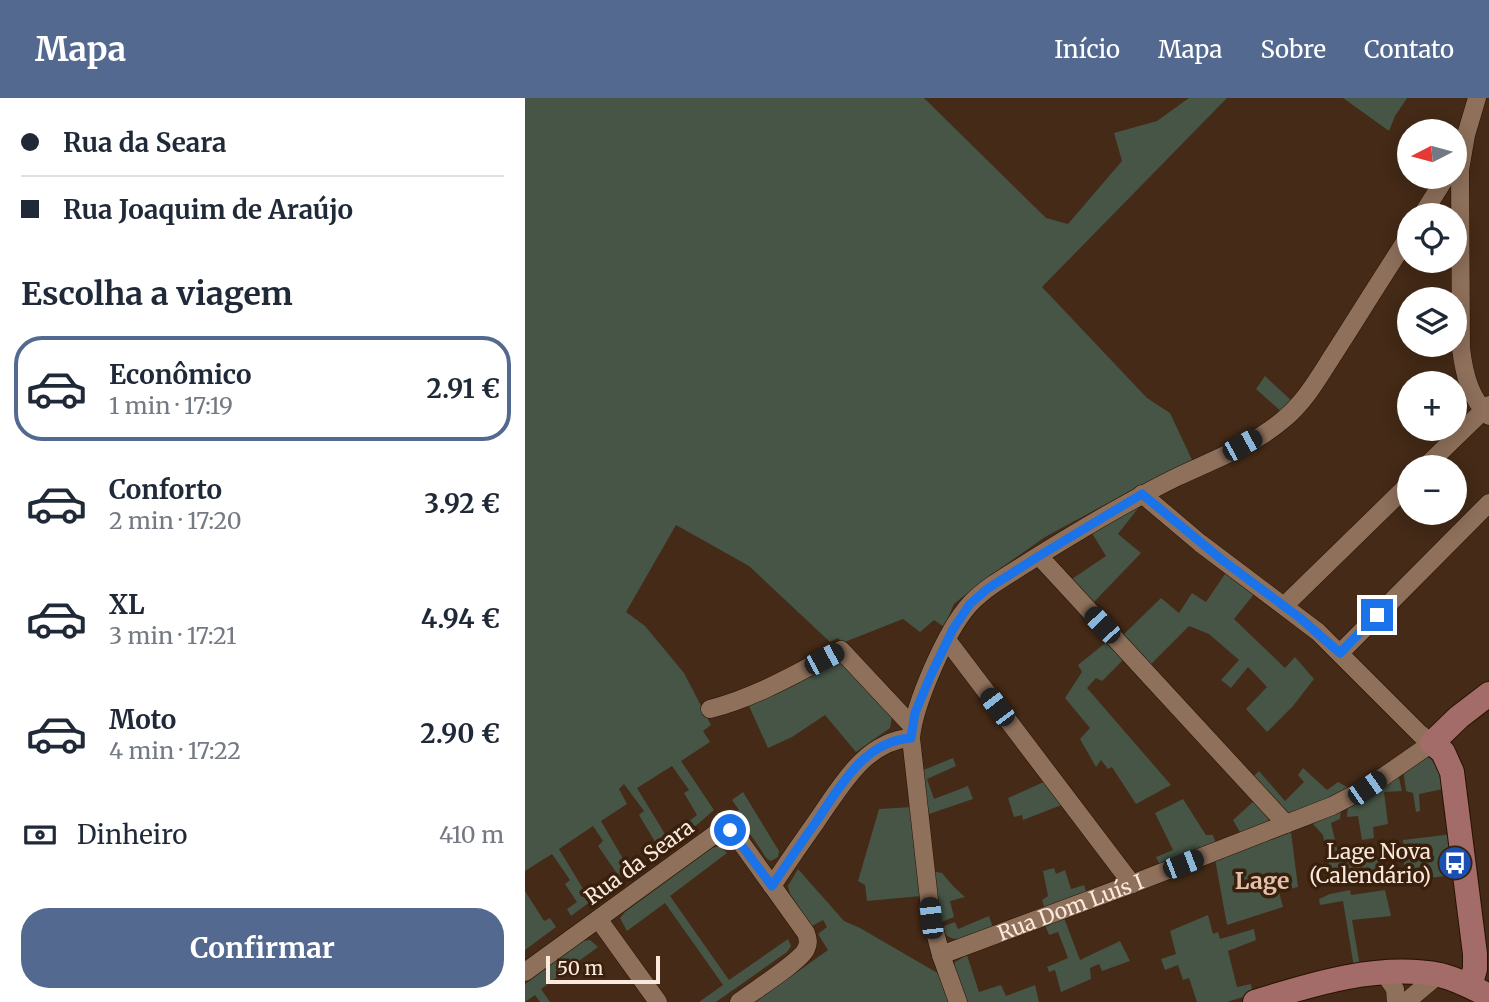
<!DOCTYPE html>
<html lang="pt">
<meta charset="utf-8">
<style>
body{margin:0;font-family:Merriweather,serif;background:#f2f2f3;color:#1f2937;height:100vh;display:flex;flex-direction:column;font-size:26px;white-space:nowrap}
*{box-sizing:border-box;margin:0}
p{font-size:23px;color:#747a83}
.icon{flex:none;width:38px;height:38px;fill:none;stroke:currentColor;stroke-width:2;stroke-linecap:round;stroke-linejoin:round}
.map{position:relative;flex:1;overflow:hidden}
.sheet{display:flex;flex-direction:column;background:#fff;width:525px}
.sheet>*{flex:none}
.top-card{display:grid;align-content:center;height:154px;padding:0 21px;background:#fff}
.needle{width:46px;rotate:264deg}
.fabs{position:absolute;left:872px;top:21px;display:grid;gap:14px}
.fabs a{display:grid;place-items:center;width:70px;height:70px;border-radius:50%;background:#fff;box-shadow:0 4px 18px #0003;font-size:35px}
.scale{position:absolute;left:21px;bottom:18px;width:114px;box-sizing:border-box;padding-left:7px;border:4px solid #fbe9de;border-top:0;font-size:19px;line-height:24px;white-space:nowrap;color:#fbe9de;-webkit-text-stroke:5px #39200d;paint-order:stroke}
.end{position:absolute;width:32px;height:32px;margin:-16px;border:9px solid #1a73e8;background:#fff;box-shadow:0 0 0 4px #fff}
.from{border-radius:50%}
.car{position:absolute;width:21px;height:42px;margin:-21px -10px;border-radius:9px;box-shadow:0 0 5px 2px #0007;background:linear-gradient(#222 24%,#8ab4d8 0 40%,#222 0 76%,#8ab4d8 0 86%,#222 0)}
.top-card b{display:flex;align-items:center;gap:24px;height:66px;font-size:26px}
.top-card b+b{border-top:2px solid #e0e1e3}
.top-card i{width:18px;height:18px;background:#1f2937}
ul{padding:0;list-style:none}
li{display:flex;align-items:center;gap:21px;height:105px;margin:0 14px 10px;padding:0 7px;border:4px solid transparent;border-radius:28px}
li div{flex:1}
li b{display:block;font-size:26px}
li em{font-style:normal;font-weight:700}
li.selected{border-color:#546990}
li>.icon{width:63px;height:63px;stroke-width:1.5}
h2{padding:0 21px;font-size:32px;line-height:84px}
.pay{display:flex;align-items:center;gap:18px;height:77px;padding:0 21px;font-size:26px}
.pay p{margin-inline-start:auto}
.button{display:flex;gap:14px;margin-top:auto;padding:14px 21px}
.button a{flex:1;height:80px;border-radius:28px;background:#546990;color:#fff;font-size:28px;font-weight:700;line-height:80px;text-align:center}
header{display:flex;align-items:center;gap:42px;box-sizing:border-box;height:98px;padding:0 35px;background:#546990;color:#fff}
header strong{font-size:33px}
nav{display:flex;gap:38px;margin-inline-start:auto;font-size:24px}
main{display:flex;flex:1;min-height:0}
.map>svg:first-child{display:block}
.green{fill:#465545}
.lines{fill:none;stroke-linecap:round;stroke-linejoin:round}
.street-casing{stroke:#291201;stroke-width:19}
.secondary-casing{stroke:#291201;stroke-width:26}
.street{stroke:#8e705b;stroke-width:18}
.secondary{stroke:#a36c68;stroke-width:24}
.route{stroke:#1a73e8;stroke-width:9}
.labels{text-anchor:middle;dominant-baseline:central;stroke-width:7;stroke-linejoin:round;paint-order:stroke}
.poi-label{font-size:21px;fill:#fbe9de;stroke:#39200d;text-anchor:end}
.street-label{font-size:21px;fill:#fbe9de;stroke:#39200d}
.neighbourhood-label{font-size:23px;font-weight:bold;fill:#e2c1aa;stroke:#39200d}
</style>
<header>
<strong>Mapa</strong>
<nav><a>Início</a><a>Mapa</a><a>Sobre</a><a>Contato</a></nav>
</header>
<main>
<section class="sheet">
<div class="top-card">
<b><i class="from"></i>Rua da Seara</b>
<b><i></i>Rua Joaquim de Araújo</b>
</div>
<h2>Escolha a viagem</h2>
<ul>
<li class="selected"><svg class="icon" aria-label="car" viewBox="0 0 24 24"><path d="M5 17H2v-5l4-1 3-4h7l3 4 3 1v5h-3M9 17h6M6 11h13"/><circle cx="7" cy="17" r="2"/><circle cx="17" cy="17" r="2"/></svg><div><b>Econômico</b><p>1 min · 17:19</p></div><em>2.91 €</em></li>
<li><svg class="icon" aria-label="car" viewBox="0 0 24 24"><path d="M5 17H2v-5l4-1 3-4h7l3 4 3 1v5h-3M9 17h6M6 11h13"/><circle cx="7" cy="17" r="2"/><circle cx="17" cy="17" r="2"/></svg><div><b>Conforto</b><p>2 min · 17:20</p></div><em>3.92 €</em></li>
<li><svg class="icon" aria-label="car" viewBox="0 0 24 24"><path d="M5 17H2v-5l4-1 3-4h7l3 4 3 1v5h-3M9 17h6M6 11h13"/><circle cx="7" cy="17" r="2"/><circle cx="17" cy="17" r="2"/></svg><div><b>XL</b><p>3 min · 17:21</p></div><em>4.94 €</em></li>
<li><svg class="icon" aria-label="car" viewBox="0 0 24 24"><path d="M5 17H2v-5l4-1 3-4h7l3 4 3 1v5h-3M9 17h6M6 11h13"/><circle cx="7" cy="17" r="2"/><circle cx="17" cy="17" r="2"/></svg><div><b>Moto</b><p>4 min · 17:22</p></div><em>2.90 €</em></li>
</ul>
<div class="pay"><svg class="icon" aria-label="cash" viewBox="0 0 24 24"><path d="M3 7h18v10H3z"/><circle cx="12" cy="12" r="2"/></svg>Dinheiro<p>410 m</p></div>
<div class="button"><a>Confirmar</a></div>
</section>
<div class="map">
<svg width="964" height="904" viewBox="0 0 964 904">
<rect width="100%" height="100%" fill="#442a17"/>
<path class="green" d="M0,0H399L521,120L543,126L597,63L589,35L632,23L664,0H702L517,189L622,300L645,315L668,364L605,393L520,439L459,482L429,506L419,529L409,522L395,534L378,521L317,545L313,540L305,544L224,468L151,427L101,514L120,528L159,575L186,627L178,633L185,644L156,663L189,712L167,731L163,724L172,717L159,695L164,692L147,668L112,690L140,736L146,733L152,741L127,759L123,753L132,747L114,717L119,713L99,686L94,691L102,706L76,723L100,764L107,760L113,769L87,789L83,783L93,777L73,748L78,743L68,728L34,751L60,794L68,790L73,798L46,818L42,811L52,804L40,786L45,782L27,756L0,773Z
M818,0H882L870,18L864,33Z
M740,278L769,305L757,314L731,291Z
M618,404L593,436L616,455L568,505L547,481L581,458L565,432Z
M702,473L729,496L709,521L760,570L770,559L789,581L768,608L742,634L721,611L742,589L723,569L706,590L696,582L714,562L684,536L664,528L624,568L597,538L636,500L654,515L667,495L681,504Z
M584,542L600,560L577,583L571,580L562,590L646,687L611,706L587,669L583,671L576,662L571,669L555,641L565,630L540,600L557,574L553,567Z
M311,562H316L367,619L365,630L331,654L300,617L267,639L243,650L224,608Z
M896,659L905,660L914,671L923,690L894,696L895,713L891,714L888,695L881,693L878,671Z
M428,660L431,668L402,681L409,701L443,688L448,701L401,717L396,673Z
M778,670L802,692L813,684L824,690L801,704L764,717L727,680L734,673L760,703L779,684L773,677Z
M873,675L877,693L859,694L863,726L848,729L849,740L837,742L833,718L822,719L823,707Z
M521,683L539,706L498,722L497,717L489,719L483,700Z
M218,694L254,753L253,759L246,763L242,761L211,715L214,712L207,702Z
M658,701L681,737H688L691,746L635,767L631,759L648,752L630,715Z
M730,702L736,708L744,721L740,727L716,736L708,722Z
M387,709L396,798L342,803L340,787L333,783L354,711Z
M816,711L815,721L806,725L813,755L836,751L838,760L852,756L856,781L818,788L815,778L807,782L798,737L788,726Z
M766,734L773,789L754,794L758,809L702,827L690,761Z
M928,736L932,777L892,781L889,767H879L878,742Z
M194,748L202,755L145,798L204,882L263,841L266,848L262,854L191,904H174L198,887L140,805L102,833L95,820L100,814L187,750Z
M529,770L531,776L540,772L546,791L559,787L562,796L520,812L517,802L523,798L518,773Z
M273,771L319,823L335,830L416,877L425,904H230L303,852L293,836L302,829L298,822L287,828L265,796L263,788Z
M407,773L417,775L428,788L440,799L425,803L429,819L414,825Z
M825,792L826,797L860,792L866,818L827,822L835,868L829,869L818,803L795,807L794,801L805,796Z
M0,793L19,823L25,820L31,829L0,852Z
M683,817L688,836L693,834L695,841L729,831L731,842L703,853L712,889L726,886L728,896L702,904H672L664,880L658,882L653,867L640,872L636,861L651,856L645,833Z
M464,818L468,830C452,836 425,852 416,829L430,824L433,831Z
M539,820L555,862L595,843L605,863L577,873L574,866L565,870L566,881L536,894L530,872L524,874L522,869L543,860L533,834L524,837L520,827Z
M65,842L73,849L16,891L25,904H15L10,897L0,904V886L58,843Z
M442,857L454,894L476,887L481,898L510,887L514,904H440L429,871L430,864Z"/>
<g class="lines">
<g class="street-casing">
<g id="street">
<path d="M952,0L941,37L935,72L936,250C939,276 945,300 964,318"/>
<path d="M897,117L921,79"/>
<path d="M900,369L964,307"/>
<path d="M514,458L761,726"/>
<path d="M759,508L884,386"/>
<path d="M422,542L607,786"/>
<path d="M815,555L964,405"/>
<path d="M185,611C232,599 274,574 316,552L387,628"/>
<path d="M247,788C261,767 276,745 291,724C315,690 339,643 386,640"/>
<path d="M74,822L133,904"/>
<path id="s1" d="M416,857L607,786L807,708L842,690L907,645L895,636L793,534L675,445L617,396"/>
<path d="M0,874L193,734L201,730L210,736L281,835C283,841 284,845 281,851C276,863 227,894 214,904"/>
<path d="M859,875L870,891L871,904"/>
<path d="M433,904L416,857L406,819L386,640C389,606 422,531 445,506C462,488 485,476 505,463C553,433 601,404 652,379C688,362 729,347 759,321C781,303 795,277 810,254C835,215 859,176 884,138"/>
<path d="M881,904L913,877"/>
</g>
</g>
<g class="secondary-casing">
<path id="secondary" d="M945,888L950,871V856L927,674L918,654L907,645L934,619L964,596
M730,904C787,886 855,865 915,877C932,881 949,890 964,898"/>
</g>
<use href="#street" class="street"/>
<use href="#secondary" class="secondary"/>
</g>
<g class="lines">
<path class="route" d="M205,732L247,788C261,767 276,745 291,724C314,690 339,643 386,640L390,615L405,579L428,531L445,506L462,491L514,458L617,396L696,461L775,520L815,555L852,517"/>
</g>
<defs>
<g id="bus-disc" transform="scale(1.75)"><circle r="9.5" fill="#1a4fb4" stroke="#39200d"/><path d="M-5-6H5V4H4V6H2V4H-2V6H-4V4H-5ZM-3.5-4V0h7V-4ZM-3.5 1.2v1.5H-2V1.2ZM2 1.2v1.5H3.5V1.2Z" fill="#fff"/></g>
</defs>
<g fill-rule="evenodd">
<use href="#bus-disc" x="930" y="765"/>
</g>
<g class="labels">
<g class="poi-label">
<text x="906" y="753">Lage Nova<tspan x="906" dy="24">(Calendário)</tspan></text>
</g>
<g class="street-label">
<text transform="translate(114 764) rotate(-36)">Rua da Seara</text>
<text stroke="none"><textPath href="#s1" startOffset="138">Rua Dom Luís I</textPath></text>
</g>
<g class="neighbourhood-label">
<text x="737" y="782">Lage</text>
</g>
</g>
</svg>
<div class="fabs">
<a><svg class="needle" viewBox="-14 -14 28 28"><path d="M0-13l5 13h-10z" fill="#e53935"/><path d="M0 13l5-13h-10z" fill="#747a83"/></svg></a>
<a><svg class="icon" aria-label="locate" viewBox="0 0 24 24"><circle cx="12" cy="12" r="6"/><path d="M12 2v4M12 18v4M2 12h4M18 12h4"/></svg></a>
<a><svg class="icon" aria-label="layers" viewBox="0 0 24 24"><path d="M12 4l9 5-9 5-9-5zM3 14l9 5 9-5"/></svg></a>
<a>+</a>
<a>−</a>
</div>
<div class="scale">50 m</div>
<i class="end from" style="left:205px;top:732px"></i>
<i class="end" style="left:852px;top:517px"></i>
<i class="car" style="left:717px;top:347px;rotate:61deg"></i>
<i class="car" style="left:577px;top:527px;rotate:317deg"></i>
<i class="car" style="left:299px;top:561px;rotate:62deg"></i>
<i class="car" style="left:472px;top:609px;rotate:323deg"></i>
<i class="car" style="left:842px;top:690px;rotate:55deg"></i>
<i class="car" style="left:658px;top:766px;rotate:69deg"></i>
<i class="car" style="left:406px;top:820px;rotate:353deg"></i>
</div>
</main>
